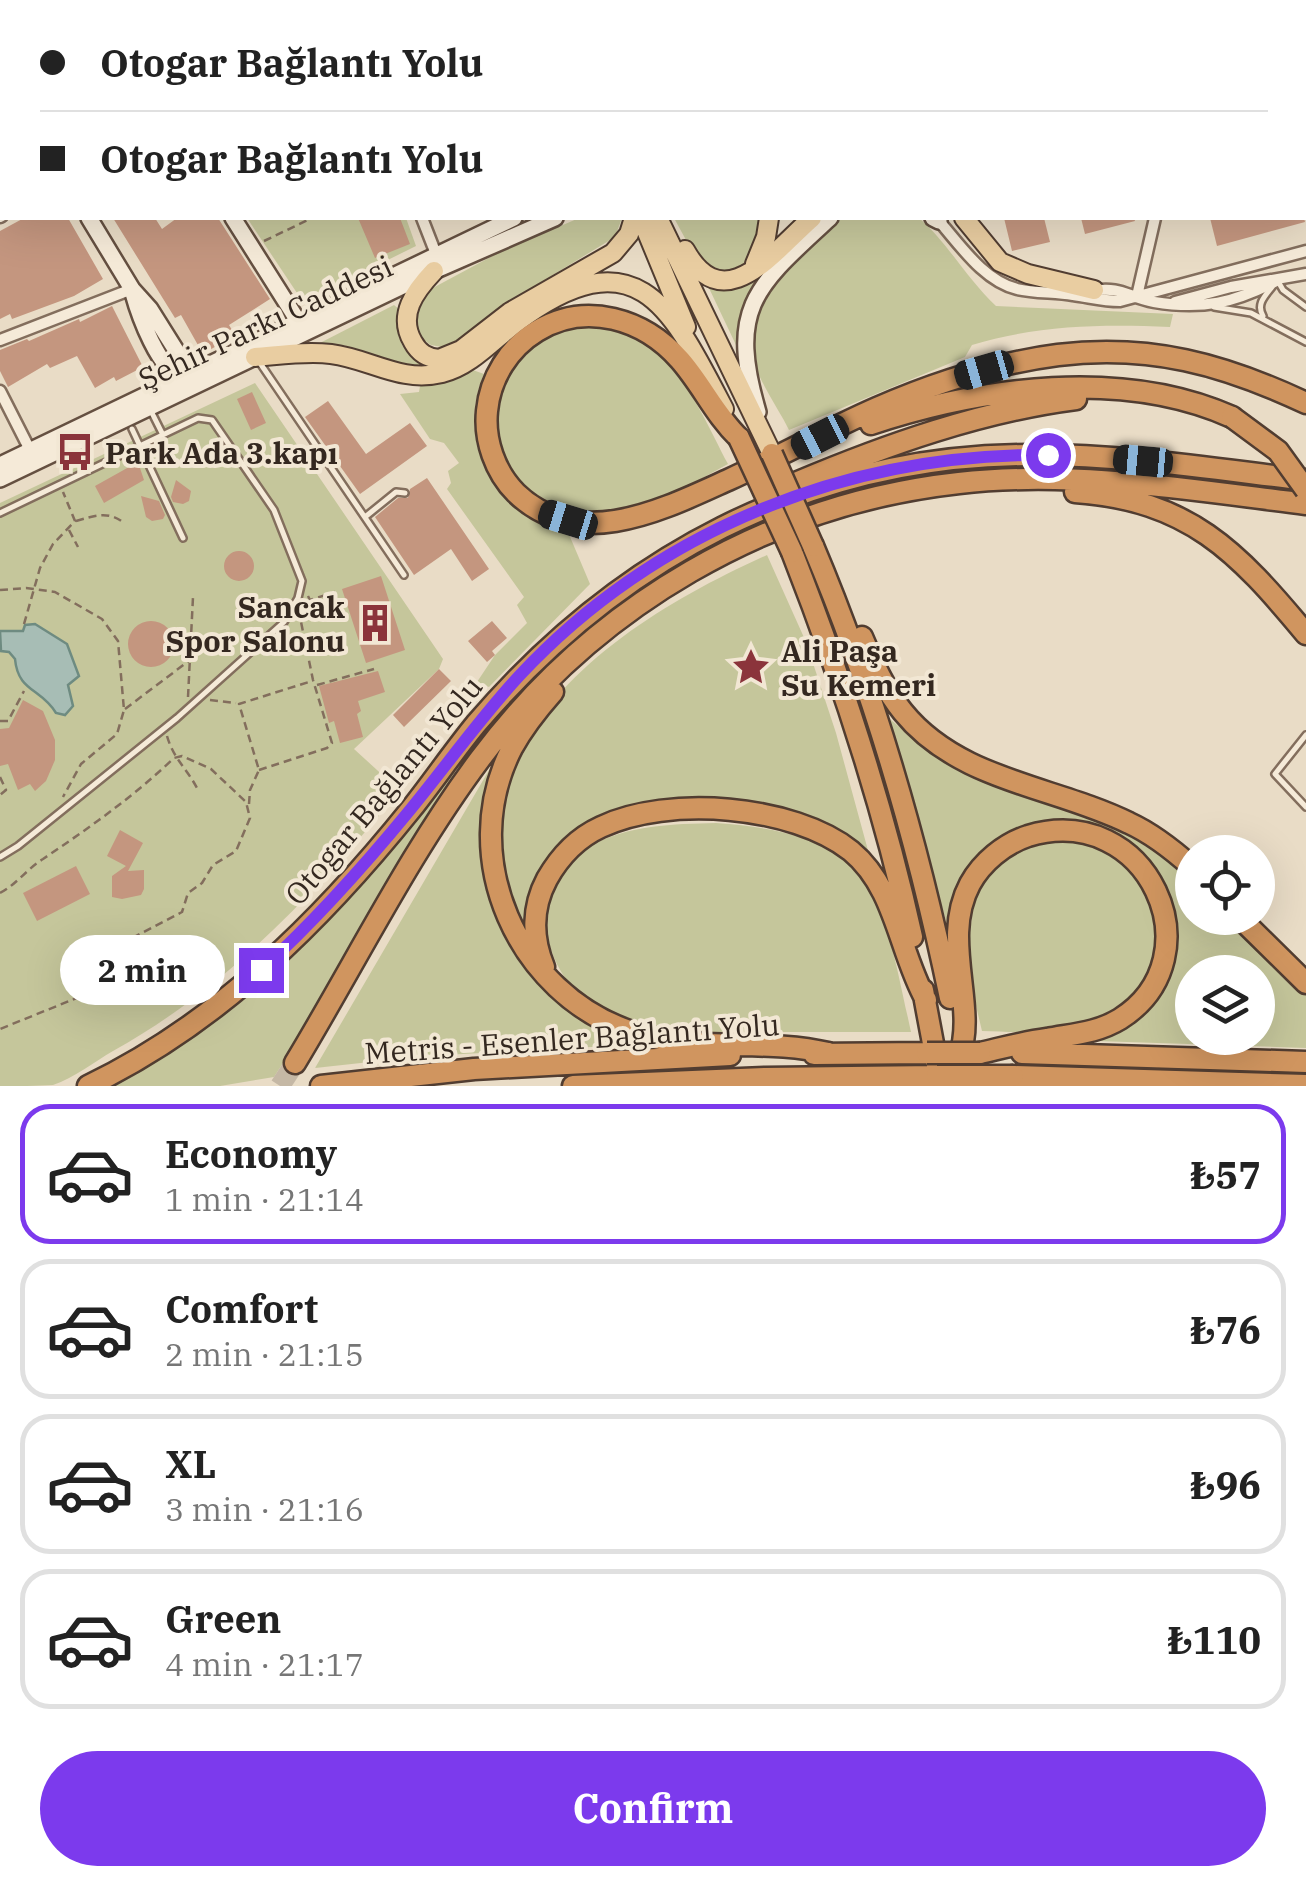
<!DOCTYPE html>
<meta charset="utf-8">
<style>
body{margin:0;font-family:"IBM Plex Serif",serif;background:#f2f2f2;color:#222;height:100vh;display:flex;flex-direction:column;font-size:38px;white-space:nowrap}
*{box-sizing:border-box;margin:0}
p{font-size:32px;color:#767676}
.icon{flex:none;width:55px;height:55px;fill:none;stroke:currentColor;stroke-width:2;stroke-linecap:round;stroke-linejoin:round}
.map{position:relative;height:1086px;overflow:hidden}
.side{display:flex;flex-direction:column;background:#fff;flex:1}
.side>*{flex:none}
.hud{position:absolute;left:0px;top:0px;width:1308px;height:220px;box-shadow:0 10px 40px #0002;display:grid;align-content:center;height:220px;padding:0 40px;background:#fff}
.tools{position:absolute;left:1175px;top:835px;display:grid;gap:20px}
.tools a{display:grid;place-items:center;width:100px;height:100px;border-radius:50%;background:#fff;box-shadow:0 10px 40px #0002;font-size:50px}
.end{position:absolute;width:45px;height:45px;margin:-22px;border:12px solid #7c3aed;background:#fff;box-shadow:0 0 0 5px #fff}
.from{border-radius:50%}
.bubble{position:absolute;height:70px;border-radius:35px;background:#fff;box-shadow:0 10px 40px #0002;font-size:32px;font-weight:700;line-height:70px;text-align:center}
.car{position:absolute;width:30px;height:60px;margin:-30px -15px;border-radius:12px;box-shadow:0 0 8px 2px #0007;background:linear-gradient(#222 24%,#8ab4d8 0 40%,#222 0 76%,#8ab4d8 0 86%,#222 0)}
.hud b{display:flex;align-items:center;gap:35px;height:95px;font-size:38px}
.hud b+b{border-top:2px solid #e0e0e0}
.hud i{width:25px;height:25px;background:#222}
ul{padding:18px 0 0;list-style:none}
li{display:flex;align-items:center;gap:30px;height:140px;margin:0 20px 15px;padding:0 20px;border:5px solid #e0e0e0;border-radius:30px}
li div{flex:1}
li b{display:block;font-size:38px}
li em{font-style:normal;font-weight:700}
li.current{border-color:#7c3aed}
li>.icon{width:90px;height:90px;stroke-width:1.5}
.action{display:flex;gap:20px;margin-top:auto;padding:20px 40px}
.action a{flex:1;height:115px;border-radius:60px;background:#7c3aed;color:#fff;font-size:40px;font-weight:700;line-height:115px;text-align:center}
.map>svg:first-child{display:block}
.green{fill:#c5c69b;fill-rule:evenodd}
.water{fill:#a7bdb5;stroke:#6e8b81;stroke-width:2.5}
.building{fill:#c4967f}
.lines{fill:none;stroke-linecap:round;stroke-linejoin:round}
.highway-tunnel{stroke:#c5b8a5;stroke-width:20;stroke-dasharray:20 10;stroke-linecap:butt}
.lane-casing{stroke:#836e5d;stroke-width:10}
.street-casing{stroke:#836e5d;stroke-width:15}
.secondary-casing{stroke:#655041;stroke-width:20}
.primary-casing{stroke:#513d31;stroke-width:22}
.highway-casing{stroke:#513d31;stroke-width:25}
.path{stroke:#836e5d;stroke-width:2.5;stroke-dasharray:8 5;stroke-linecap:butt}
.lane{stroke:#f5ead8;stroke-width:5}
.street{stroke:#f5ead8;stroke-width:10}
.secondary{stroke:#f5ead8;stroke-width:15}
.primary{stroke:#e9cda1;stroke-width:18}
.highway{stroke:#d0955f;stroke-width:20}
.highway-bridge-casing{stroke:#513d31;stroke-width:25;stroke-linecap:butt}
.highway-bridge{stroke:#d0955f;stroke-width:20}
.route{stroke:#7c3aed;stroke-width:12}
.labels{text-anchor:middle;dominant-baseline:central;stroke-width:8;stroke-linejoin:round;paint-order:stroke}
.street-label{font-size:30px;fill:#342820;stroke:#f2e7d4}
.poi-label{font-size:30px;font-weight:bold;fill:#342820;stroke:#f2e7d4;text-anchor:start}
</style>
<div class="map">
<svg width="1306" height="1086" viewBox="0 0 1306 1086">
<rect width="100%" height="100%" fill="#e9dcc6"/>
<path class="green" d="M247,218H406L416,246L303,302Z
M579,218H622L615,237L512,300L463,341L447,348L431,345L419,337L416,321L421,299L429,290L498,253Z
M674,218H760C758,241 750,265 728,275L698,262Z
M842,218H919C948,243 967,279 996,306L1173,314L1170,327C1102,324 1038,325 972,345L965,357L789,430C780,411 757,379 754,359C744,300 799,250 842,218Z
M760,276L747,303L736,345L708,286C728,292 744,286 760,276Z
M394,305L400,310C395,337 400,353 425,365L396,367L344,345L318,344Z
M579,325C667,325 693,397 728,464C694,482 661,504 622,510C484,533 443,362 579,325Z
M470,369L484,374C454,444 496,515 568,532L590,584L489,687L477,682L495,655L527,623L517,605L524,597L447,489L451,483L448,471L459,463L444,443L430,439L400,394L419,392L420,386L432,385Z
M255,383L443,659L439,669L354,749L400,791C315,892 230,986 113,1051C94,1062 74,1078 53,1085C39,1086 16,1086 0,1086V503Z
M767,555L806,642L836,733L869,854C818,815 762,798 698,799C680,800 661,799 644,805C630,810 616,819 603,825C546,852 526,867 525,935C508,908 500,871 500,840C500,813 502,782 514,758C566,660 670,599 767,555Z
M890,719C914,739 938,759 966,771C1043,803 1134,817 1192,881V918H1226L1274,968L1306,994V1048L1096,1041L1121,1027L1159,988C1164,913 1183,884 1114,836L995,842C960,867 954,890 949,932ZM1192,972H1258V1038H1192Z
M492,765C486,800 491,831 495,865C498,885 498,907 503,927C518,985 579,1011 627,1037L628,1045L425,1056L315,1068Z
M449,768L456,773L334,983L274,1077L220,1086H113C252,1012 362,897 449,768Z
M716,823C879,835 880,890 911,1032C860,1032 809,1032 759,1032C711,1032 662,1036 616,1018C544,991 515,888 590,846C628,825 673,824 716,823Z
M1076,841C1170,862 1185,984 1096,1022C1063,1036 1018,1032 982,1031L973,993L968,948L975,892L985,873L1022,845Z"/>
<path class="water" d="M35,624L67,644L79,676L68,685L73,706L65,715L56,713C41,688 18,692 15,659L9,652L1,651L0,631H23L25,625Z"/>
<path class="building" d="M24,218H68L103,279L74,296L12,319L10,314L0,319V231Z
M113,218H155L162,229L177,218H218L270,299L229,325L232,330L225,335L228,339L203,354L181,315L175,318Z
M358,218H400L410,244L375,258Z
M1004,218H1044L1050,242L1012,251Z
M1081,218H1134L1135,221L1085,234Z
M1210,218H1304L1305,222L1217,246Z
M112,306L143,367L116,381L114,377L95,388L77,356L50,368L47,364L8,387L0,371V350L27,339L29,341L79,319L80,322Z
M252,392L266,423L251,430L237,399Z
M328,401L366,454L410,423L427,446L360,494L305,417Z
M138,462L144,480L104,503L95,486Z
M427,478L489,569L472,581L451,549L414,575L375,517L398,498H408L410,489Z
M176,480L191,491L189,501L183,504L173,502L171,497Z
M141,496L159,501L165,515L163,519L152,521L146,517Z
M224 566a15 15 0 1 1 30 0a15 15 0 1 1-30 0Z
M381,576L405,650L366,663L342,589Z
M492,621L507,638L492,651L495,655L487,662L468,641Z
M128 644a23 23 0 1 1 46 0a23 23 0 1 1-46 0Z
M439,669L451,681L404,727L393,715Z
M378,671L385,692L358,701L361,711L357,714L363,737L340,743L334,721L329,723L319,686Z
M23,700L43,711L55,740V760L46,781L35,791L30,784L18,790L8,764L0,766V729L9,728Z
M120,830L143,843L128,871L144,870V889L141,895L122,899L112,897V876L126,866L107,856Z
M76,866L90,894L37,921L23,893Z"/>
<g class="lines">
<path class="highway-tunnel" d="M280,1086L295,1063"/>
<g class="lane-casing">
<path id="lane" d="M1279,283L1283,290L1306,307
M1214,307L1251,313L1306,342
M1263,316C1256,304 1265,296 1272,287
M260,363L404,575
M151,411L163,435
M132,429L183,538
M0,513L198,418L212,420L274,510L302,581L298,598L284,622L177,718L18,846L0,857
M365,517L396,492L405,493
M1306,735L1275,774L1306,807"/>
</g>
<g class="street-casing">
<path id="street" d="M447,0L448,2
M802,0V2
M1105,0L1106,2
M122,2L126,0
M615,2L620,0
M894,2L904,0
M1305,67H1306
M0,128L2,127
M0,217L2,216
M422,218L436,254
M939,221C960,245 984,281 1017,289C1035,293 1054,292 1073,295C1089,297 1102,301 1120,301L1306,251
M1092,291C1122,286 1127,297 1154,302C1202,310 1235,303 1278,280
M1137,296L1155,218
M1175,302L1231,287L1306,274
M0,340L132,289
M0,391L30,450"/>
</g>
<g class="secondary-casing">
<path id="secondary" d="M101,0L102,2
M339,2L343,0
M1286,2L1296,0
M1305,12L1306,11
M0,65L2,69
M89,218L132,289L150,309L182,360V377
M233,218L298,321
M933,218L939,221
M133,293C139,315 159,371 182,377
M758,412C727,307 756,286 830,218
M0,465L514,218
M0,479L434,271L555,218"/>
</g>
<g class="primary-casing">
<path id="primary" d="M549,0L550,2
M567,0L568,2
M641,218L686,327
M658,218L772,454
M964,218L1000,262L1028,274L1094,290
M685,250C724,320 773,252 812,218
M755,264L766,237L769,218
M434,271C415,291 397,315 413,342C419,353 427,358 439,359L461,350L510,312L613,253L629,234L634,218
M255,357C281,355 306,351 331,354C371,359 400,383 442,373C471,366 494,339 517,322C637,233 671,307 724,409"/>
</g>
<g class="highway-casing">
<path id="highway" d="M871,424C983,387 1122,368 1232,417
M739,438C715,415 702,385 680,360C644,319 586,301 537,331C509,348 490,378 487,411C484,440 495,472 516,493C578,553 664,509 728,480C778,457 827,430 877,408C934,383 996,363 1058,355C1150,344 1223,364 1306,403
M798,482C886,445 982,411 1076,399
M1075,492C1189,500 1237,551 1306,634
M813,546C874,690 918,844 950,998
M792,552C841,677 883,805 912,937
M862,637C873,663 885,690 903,712C959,781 1054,786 1129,823C1153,834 1173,850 1192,867
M553,692C538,709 523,728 512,748C456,857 517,994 632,1032C695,1053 764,1038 828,1053
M1240,918L1306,983
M544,967C532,938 532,907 547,879C560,856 577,838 601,827C668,795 793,805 851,851C896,888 899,952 926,1000
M923,990L941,1086
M1022,1053L1306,1062
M814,1054L927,1053
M959,1057C978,1007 940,940 970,884C982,862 1004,844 1028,836C1148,800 1218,957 1120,1019C1097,1033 1073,1034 1047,1039C1024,1042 1002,1048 980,1053
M295,1063C356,962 409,854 480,759C594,606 768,504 959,483C1074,470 1192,490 1306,504
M1013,1076L1306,1085
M88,1086C219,1023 322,920 412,808C434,780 454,751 476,724C618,558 806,456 1028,455C1121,454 1214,469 1306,480
M321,1086L474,1069L730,1055
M573,1086L765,1078L937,1076"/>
</g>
<path class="path" d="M264,241L312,218
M76,521C94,516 108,510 124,523
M69,530L78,547
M0,590L26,588L55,592L102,619L118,641L124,710L117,734L81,764L63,797
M308,596L310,600L335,592
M24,624L40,568L53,544L75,521L63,492
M317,685L374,669
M188,697L193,597
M210,700L236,703
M125,709L190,660
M0,721H8L24,691
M167,736C174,760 187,768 198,790
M259,770L327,748L332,743L313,680L300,617
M0,777L6,790L0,795
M249,804L250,790L259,770L239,704L312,681
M0,893C17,884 27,869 43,859C89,828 133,797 174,758L182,756L211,769L246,802L250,818L236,851L213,865L202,883L188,893L182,912L134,937L120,972L94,991L0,1029"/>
<use href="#lane" class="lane"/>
<use href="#street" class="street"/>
<use href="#secondary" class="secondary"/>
<use href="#primary" class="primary"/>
<use href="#highway" class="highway"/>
<g class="highway-bridge-casing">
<path id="highway-bridge" d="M1232,417L1278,451L1306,490
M739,438L792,552
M772,454L813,546
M927,1053H980
M937,1076H1013"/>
</g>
<use href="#highway-bridge" class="highway-bridge"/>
</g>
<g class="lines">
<path class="route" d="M261,970C315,921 364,866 410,810C447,765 480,718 520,675C657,529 849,453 1048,455"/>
</g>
<defs>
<g id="bus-bare" transform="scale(3)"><path d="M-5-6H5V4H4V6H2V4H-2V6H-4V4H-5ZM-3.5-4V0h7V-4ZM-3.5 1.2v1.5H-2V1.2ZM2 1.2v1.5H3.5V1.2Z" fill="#8b343b" stroke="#f2e7d4" stroke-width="2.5" paint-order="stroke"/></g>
<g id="building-bare" transform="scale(3)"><path d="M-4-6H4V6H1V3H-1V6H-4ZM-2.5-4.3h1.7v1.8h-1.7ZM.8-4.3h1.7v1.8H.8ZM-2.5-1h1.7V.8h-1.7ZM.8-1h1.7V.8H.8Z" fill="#8b343b" stroke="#f2e7d4" stroke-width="2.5" paint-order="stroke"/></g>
<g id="sight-bare" transform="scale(3)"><path d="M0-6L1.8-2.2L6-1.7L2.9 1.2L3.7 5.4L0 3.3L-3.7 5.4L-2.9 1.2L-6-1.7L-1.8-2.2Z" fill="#8b343b" stroke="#f2e7d4" stroke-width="2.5" paint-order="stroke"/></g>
</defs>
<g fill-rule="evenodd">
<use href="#bus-bare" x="75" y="452"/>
<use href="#building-bare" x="375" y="623"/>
<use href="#sight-bare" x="751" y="667"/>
</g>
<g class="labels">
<g class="street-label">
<text transform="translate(265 322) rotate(-25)">Şehir Parkı Caddesi</text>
<text transform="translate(383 790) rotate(-50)">Otogar Bağlantı Yolu</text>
<text transform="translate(572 1038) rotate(-4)">Metris - Esenler Bağlantı Yolu</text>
</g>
<g class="poi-label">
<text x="105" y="452">Park Ada 3.kapı</text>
<text x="345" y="606" text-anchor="end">Sancak<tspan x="345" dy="34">Spor Salonu</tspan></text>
<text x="781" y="650">Ali Paşa<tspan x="781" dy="34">Su Kemeri</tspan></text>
</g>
</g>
</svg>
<div class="tools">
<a><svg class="icon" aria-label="locate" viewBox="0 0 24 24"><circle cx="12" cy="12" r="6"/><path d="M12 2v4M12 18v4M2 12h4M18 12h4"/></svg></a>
<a><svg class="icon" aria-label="layers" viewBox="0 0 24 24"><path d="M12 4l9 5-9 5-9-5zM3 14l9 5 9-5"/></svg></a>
</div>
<i class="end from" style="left:1048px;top:455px"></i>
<i class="end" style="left:261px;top:970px"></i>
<div class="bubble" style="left:60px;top:935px;width:165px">2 min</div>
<i class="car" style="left:984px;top:370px;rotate:254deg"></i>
<i class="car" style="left:820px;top:437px;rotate:243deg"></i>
<i class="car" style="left:1143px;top:461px;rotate:275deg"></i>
<i class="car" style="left:568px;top:520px;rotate:287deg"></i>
<div class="hud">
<b><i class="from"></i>Otogar Bağlantı Yolu</b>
<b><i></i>Otogar Bağlantı Yolu</b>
</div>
</div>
<section class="side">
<ul>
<li class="current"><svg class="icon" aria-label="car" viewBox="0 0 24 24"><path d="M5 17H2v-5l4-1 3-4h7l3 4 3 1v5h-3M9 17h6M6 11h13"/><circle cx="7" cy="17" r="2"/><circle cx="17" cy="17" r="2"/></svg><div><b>Economy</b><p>1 min · 21:14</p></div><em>₺57</em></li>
<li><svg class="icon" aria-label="car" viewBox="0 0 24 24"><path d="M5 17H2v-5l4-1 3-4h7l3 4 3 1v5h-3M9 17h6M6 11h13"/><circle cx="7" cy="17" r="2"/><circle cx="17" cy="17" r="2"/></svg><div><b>Comfort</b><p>2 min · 21:15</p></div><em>₺76</em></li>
<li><svg class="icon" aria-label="car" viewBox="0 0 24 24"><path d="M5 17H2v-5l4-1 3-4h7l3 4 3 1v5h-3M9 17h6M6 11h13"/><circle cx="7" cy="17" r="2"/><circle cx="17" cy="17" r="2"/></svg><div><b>XL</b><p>3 min · 21:16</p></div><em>₺96</em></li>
<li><svg class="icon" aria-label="car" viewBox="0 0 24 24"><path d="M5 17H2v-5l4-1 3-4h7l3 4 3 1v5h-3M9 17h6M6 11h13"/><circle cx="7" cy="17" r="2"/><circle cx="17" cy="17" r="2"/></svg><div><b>Green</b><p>4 min · 21:17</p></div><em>₺110</em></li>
</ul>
<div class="action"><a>Confirm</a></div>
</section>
